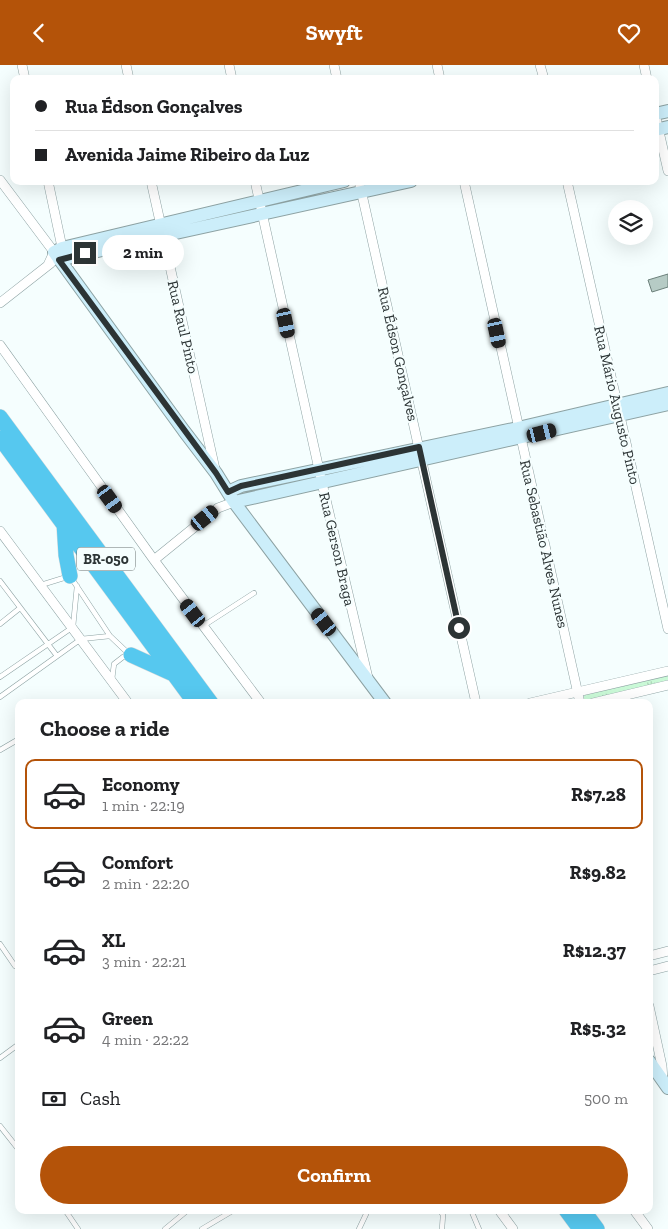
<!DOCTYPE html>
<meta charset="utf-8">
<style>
body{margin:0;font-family:"Zilla Slab",serif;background:#f6f6f6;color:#202124;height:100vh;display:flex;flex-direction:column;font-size:19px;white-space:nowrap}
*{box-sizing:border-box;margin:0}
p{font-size:16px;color:#757577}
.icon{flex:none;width:28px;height:28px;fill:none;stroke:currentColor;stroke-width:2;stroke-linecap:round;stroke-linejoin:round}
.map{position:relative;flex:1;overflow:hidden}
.drawer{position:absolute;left:15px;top:634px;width:638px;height:515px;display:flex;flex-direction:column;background:#fff;border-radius:10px;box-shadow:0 5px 20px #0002}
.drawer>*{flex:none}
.top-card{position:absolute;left:10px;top:10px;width:649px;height:110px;border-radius:10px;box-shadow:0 5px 20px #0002;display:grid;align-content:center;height:110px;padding:0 25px;background:#fff}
.fabs{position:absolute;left:608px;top:135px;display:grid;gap:10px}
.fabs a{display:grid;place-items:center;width:45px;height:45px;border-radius:50%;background:#fff;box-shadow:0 5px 20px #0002;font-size:25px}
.end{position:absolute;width:22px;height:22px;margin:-11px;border:6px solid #2c3435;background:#fff;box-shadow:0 0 0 2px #fff}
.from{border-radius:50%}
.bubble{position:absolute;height:35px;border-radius:18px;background:#fff;box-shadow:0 5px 20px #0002;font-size:16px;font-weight:700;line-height:35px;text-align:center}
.car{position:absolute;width:15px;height:30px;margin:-15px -8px;border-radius:6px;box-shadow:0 0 4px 1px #0007;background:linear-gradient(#222 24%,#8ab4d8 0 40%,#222 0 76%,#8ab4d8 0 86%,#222 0)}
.top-card b{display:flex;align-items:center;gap:18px;height:48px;font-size:19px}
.top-card b+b{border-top:1px solid #e0e0e0}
.top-card i{width:12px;height:12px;background:#202124}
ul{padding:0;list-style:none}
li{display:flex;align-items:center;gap:15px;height:70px;margin:0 10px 8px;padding:0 15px;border:2px solid transparent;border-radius:10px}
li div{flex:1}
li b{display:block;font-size:19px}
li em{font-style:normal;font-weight:700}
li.selected{border-color:#b45309}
li>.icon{width:45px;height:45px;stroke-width:1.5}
h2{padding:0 25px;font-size:22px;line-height:60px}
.pay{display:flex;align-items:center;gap:12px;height:55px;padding:0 25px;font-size:19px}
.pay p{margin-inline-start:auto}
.cta{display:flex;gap:10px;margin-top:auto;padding:10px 25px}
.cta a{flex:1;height:58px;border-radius:30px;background:#b45309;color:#fff;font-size:20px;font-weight:700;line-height:58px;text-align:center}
header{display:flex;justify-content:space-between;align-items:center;height:65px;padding:0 25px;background:#b45309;color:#fff;font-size:22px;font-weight:700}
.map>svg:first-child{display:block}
.grass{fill:url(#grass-tufts)}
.building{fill:#b6cbc5;stroke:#6d807b}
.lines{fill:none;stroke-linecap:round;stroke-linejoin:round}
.lane-casing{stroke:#8da2a3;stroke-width:5.5}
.street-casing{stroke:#8da2a3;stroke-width:10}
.secondary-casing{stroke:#8da2a3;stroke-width:14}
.highway-casing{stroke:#d9dadb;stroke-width:16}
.lane{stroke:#fff;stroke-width:4.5}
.street{stroke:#fff;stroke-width:9}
.secondary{stroke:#cceefa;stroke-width:12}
.highway{stroke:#56c8ef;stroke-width:15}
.route{stroke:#2c3435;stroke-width:6}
.labels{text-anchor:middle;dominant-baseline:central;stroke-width:4.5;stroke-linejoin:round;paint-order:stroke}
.shield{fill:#f5fefe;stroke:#687171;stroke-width:1}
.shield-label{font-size:14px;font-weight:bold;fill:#2c3435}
.street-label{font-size:15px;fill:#2c3435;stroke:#f5fefe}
</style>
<header><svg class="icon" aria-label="back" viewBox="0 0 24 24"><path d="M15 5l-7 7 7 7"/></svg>Swyft<svg class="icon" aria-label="heart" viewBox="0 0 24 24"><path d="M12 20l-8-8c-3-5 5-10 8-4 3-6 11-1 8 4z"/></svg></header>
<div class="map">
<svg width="668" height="1164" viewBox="0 0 668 1164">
<defs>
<pattern id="grass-tufts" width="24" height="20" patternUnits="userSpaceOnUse" patternTransform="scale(1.25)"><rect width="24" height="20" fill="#caf9d7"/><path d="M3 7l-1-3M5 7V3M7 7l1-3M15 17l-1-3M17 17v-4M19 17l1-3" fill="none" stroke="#aed6b9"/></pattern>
</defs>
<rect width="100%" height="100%" fill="#f5fefe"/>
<path class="grass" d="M668,610V617L588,636L583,633L586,628Z"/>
<path class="building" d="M668,209V222L652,227L648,215Z"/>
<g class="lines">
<g class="lane-casing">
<path id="lane" d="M0,516L57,591
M41,520L70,511L110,571L129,589
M0,559L20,543
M203,561L254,528
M0,612L73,562L77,521
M112,615L114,599L123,592L128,591
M0,632L81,574L110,571
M0,685L19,674
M0,879L15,901L19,903
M0,993L19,979
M0,1061L19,1085
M65,1145L78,1164
M440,1145L443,1150L442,1164
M471,1145L479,1164
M165,1164L188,1145
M202,1164L234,1145
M359,1164L368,1145"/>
</g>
<g class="street-casing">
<path id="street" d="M22,0L25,14
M126,0L129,14
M229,0L232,14
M334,0L337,14
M437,0L440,14
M540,0L544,14
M644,0L647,14
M655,49L668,106
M0,115L54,187L48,200
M48,116L63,187
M151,116L215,404
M255,116L322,418L368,613
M359,116L476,638
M464,116L580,638
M567,116L668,564
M0,238L51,198
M0,280L154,495L261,638
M0,466L128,638
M154,495L218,443L234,437
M530,638L668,606
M593,638L668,620
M649,891L668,886
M649,906L668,901
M649,941L662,1001L663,1015
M499,1145L513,1164
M634,1145L648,1164"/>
</g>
<g class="secondary-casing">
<path id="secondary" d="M655,49L668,46
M655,65L668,62
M344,116L62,183L54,187L184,366L216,408L234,437L385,638
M59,195L162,171L411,116
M228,427L241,421L518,363L668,328
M234,437L668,339
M649,996L668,1023"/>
</g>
<g class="highway-casing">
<path id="highway" d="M0,352L211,638
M0,373L195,638
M64,458L66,490L70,511
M131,590L173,609
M566,1145L580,1164
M583,1145L597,1164"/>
</g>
<use href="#lane" class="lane"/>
<use href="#street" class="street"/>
<use href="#secondary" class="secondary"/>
<use href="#highway" class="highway"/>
</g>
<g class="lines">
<path class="route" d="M85,188L59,195L216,408L228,427L241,421L419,382L459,563"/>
</g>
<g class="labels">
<rect class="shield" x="77" y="482.5" width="58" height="23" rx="4"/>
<g class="shield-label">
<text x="106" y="494">BR-050</text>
</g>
<g class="street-label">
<text transform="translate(183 262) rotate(77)">Rua Raul Pinto</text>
<text transform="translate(398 289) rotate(77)">Rua Édson Gonçalves</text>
<text transform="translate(617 340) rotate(77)">Rua Mário Augusto Pinto</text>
<text transform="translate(544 479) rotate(77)">Rua Sebastião Alves Nunes</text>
<text transform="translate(337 484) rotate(77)">Rua Gerson Braga</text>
</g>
</g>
</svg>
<div class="fabs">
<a><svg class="icon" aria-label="layers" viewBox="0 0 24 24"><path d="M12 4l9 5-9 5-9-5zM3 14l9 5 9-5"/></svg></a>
</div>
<i class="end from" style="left:459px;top:563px"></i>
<i class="end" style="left:85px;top:188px"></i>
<div class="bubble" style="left:102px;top:170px;width:82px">2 min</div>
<i class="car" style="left:286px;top:258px;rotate:168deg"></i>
<i class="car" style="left:497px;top:268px;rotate:168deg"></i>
<i class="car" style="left:542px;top:368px;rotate:76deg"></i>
<i class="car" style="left:110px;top:434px;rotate:144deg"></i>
<i class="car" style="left:205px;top:453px;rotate:51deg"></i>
<i class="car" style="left:193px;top:548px;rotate:323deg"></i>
<i class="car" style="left:324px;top:557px;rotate:323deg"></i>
<div class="top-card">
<b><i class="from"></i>Rua Édson Gonçalves</b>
<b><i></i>Avenida Jaime Ribeiro da Luz</b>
</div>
<section class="drawer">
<h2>Choose a ride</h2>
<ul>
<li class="selected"><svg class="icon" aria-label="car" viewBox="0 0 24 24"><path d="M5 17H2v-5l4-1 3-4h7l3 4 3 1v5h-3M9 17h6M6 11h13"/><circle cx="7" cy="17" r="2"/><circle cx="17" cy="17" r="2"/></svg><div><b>Economy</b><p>1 min · 22:19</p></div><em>R$7.28</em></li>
<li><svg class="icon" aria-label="car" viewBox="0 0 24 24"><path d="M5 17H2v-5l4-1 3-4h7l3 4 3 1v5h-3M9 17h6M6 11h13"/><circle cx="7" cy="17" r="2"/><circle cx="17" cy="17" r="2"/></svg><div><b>Comfort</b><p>2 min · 22:20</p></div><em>R$9.82</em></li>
<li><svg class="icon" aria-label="car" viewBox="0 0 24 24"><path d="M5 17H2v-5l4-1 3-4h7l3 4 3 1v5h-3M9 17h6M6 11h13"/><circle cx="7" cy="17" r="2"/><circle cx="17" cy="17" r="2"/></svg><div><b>XL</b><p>3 min · 22:21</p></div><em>R$12.37</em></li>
<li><svg class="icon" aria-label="car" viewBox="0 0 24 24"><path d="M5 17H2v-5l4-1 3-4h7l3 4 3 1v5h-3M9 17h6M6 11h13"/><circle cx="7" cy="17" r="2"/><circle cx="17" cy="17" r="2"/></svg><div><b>Green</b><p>4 min · 22:22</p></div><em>R$5.32</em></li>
</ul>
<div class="pay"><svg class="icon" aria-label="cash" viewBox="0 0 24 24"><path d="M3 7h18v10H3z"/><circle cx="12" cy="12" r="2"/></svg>Cash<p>500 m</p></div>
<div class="cta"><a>Confirm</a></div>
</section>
</div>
